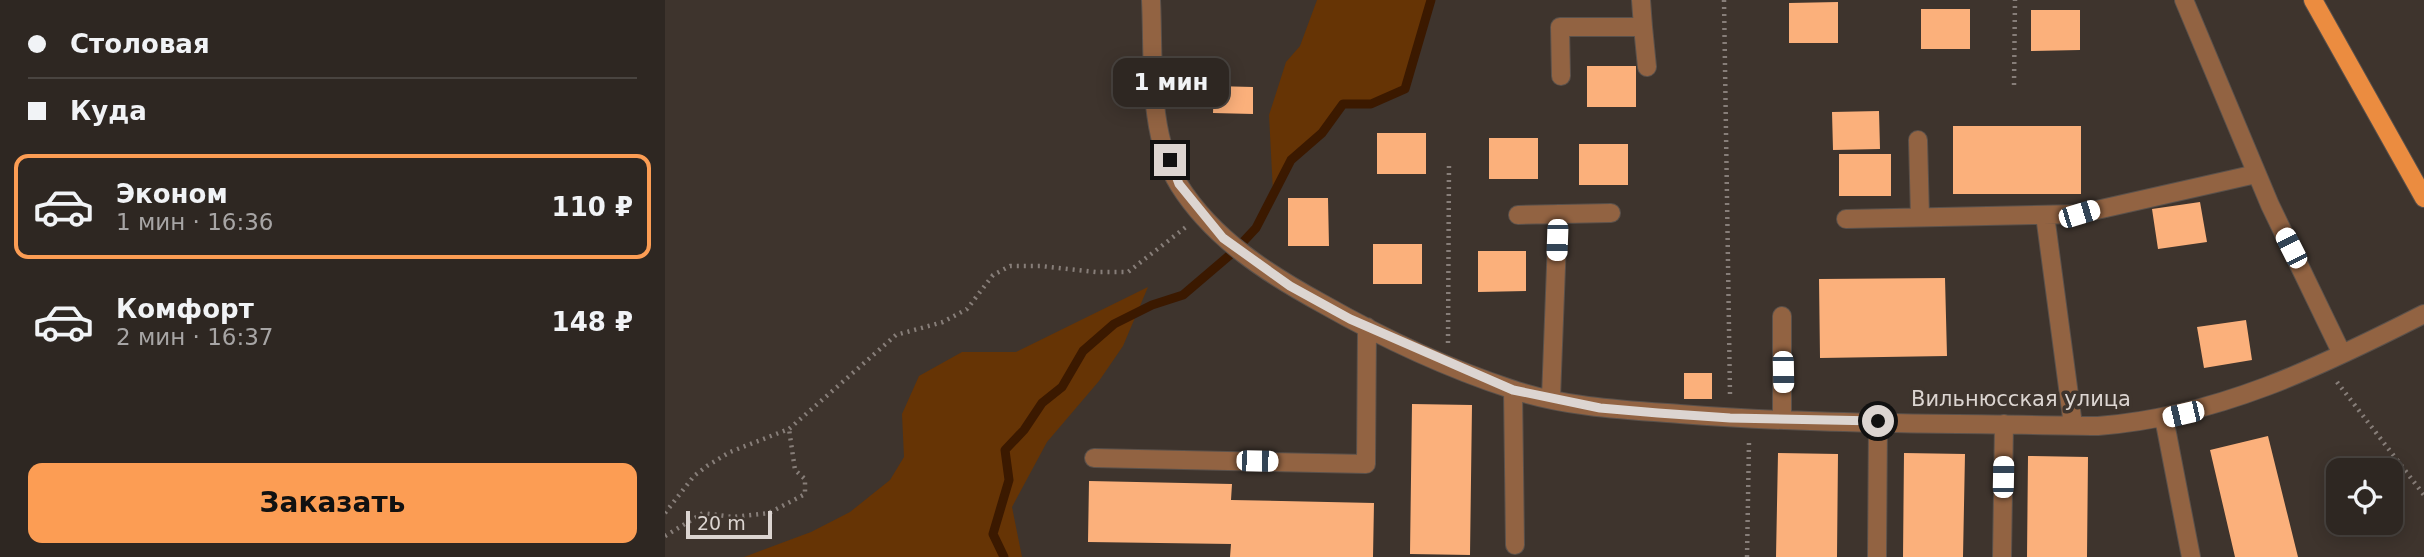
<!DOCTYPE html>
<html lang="ru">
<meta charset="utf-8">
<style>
body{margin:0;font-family:"DejaVu Sans",sans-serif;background:#362f2a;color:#f1f3f6;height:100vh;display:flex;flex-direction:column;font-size:26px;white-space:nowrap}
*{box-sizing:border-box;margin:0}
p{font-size:23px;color:#a7a5a5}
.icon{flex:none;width:38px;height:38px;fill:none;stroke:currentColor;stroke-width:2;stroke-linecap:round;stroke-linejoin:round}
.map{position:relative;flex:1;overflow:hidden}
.drawer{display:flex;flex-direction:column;background:#2e2722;width:665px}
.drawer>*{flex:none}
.hud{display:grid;align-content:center;height:154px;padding:0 28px;background:#2e2722}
.fabs{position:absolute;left:1661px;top:458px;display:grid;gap:14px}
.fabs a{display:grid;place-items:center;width:77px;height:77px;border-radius:14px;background:#2e2722;box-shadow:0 4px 18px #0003,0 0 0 2px #494440;font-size:35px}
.scale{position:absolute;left:21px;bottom:18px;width:86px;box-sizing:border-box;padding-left:7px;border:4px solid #dcd5d1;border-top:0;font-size:19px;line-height:24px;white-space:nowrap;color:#dcd5d1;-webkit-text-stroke:5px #3e342d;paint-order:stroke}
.end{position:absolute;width:32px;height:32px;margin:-16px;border:9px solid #dcd5d1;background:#111;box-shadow:0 0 0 4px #111}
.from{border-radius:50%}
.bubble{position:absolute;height:49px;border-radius:14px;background:#2e2722;box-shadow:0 4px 18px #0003,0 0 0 2px #494440;font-size:23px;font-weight:800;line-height:49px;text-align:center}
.car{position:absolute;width:21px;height:42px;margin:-21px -10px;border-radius:9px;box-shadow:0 0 5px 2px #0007;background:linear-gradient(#fff 24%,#345 0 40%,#fff 0 76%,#345 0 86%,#fff 0)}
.hud b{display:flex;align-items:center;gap:24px;height:66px;font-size:26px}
.hud b+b{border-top:2px solid #494440}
.hud i{width:18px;height:18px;background:#f1f3f6}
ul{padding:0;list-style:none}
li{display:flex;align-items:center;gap:21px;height:105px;margin:0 14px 10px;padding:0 14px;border:4px solid transparent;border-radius:14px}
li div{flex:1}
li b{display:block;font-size:26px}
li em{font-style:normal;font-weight:800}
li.current{border-color:#fc9d54}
li>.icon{width:63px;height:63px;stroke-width:1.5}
.button{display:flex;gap:14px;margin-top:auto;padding:14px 28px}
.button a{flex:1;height:80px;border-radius:14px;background:#fc9d54;color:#111;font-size:28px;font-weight:800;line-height:80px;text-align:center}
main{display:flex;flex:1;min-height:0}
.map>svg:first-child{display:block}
.green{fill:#663405}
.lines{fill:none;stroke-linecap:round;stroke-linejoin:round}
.stream{stroke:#3b1900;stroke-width:9}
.building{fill:#fbb07b}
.minor-casing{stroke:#5a514b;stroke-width:20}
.major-casing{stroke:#5a514b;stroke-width:20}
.path{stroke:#877e79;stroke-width:4.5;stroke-dasharray:2 5;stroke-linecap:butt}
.minor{stroke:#926342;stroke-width:18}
.major{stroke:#eb8c40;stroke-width:18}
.route{stroke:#dcd5d1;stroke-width:9}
.labels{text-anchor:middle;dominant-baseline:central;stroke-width:7;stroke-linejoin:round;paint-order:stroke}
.street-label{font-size:21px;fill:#dcd5d1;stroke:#3e342d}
</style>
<main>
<section class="drawer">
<div class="hud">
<b><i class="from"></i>Столовая</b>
<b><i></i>Куда</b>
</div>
<ul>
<li class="current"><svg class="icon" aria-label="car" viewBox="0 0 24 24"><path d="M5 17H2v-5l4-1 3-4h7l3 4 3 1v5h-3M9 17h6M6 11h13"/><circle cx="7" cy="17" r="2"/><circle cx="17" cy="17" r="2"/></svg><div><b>Эконом</b><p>1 мин · 16:36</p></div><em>110 ₽</em></li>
<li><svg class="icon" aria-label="car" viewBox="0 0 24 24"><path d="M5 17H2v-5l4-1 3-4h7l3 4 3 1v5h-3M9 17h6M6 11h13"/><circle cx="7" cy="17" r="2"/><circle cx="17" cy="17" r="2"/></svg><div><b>Комфорт</b><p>2 мин · 16:37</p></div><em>148 ₽</em></li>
</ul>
<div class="button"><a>Заказать</a></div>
</section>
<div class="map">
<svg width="1759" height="557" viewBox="0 0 1759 557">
<rect width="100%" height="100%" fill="#3e342d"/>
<path class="green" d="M652,0H766L740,89L706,104H678C654,136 627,156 608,192L604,115L621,62L635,46Z
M483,287L458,346L434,381L382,442L347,507L357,557H79L146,532L185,512L225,480L239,457L237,414L254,376L297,352H351Z"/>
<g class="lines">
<path class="stream" d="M577,243L591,228L626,160L657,133L678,104H706L740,89L766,0
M339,557L328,534L344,480L340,450L359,430L377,403L397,387L418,351L449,324L487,305L518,295L566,254"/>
</g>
<path class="building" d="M1173,2V43H1124V3Z
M1256,9H1305V49H1256Z
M1366,10H1415V50L1366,51Z
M922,66H971V107H922Z
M549,86L588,87V114L548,113Z
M1214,111L1215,149L1168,150L1167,112Z
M1288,126H1416V194H1288Z
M712,133H761V174H712Z
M824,138H873V179H824Z
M914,144H963V185H914Z
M1174,154H1226V196H1174Z
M623,198H663L664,246H623Z
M1535,202L1542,242L1493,249L1487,209Z
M708,244H757V284H708Z
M813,251H861V291L813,292Z
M1280,278L1282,356L1155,358L1154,279Z
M1581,320L1587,360L1539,368L1532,327Z
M1019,373H1047V399H1019Z
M747,404L807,405L805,555L745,554Z
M1603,436L1633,557H1570L1545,450Z
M1113,453L1173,454L1172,557H1111Z
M1239,453L1300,454L1298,557H1238Z
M1363,456L1423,457L1422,557H1362Z
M424,481L567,484L566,500L709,503L708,557H565L566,544L423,542Z"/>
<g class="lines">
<g class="minor-casing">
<path id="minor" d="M486,0C489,59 482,133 514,185C548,239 603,274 658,304C716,337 782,368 846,389C899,407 959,410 1015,414C1153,425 1294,423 1433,426C1551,417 1655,367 1759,314
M1519,0L1605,205L1677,354
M978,27L982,67
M896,76L895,27H978L976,0
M1253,140L1255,217
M853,215L946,213
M1380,215L1408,425
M1181,219L1414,214L1591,174
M1117,316V420
M848,390L850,545
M886,398L893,214
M1499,418L1526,557
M429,458L701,464L702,327
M1212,557L1213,421
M1337,557L1339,424"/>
</g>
<g class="major-casing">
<path id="major" d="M1648,0L1759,198"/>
</g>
<path class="path" d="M1059,0L1065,395
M1349,85L1350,0
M783,343L784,162
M1672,382L1759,495
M0,513L29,476L42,466L65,452L124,429L231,335L278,322L302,309L328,275L345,266H376L431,272H463L521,227
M0,536L38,513L68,517L104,513L140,494V479L130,470L124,429
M1082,557L1084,441"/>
<use href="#minor" class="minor"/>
<use href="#major" class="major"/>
</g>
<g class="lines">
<path class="route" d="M505,160L514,184L558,238L625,286L685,319L848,390L935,408L993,413L1065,418L1213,421"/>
</g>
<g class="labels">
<g class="street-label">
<text x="1356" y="399">Вильнюсская улица</text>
</g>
</g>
</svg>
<div class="fabs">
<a><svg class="icon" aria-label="locate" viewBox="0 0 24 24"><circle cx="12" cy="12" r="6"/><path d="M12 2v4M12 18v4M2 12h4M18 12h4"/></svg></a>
</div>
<div class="scale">20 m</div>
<i class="end from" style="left:1213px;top:421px"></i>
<i class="end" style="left:505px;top:160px"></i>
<div class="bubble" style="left:448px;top:58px;width:116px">1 мин</div>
<i class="car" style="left:1414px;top:214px;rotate:73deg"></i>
<i class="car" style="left:892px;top:240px;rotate:182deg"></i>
<i class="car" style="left:1626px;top:248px;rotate:333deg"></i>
<i class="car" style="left:1118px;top:372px;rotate:179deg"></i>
<i class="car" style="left:1518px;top:414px;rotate:257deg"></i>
<i class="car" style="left:592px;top:461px;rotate:91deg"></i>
<i class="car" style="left:1338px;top:477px;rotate:1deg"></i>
</div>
</main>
